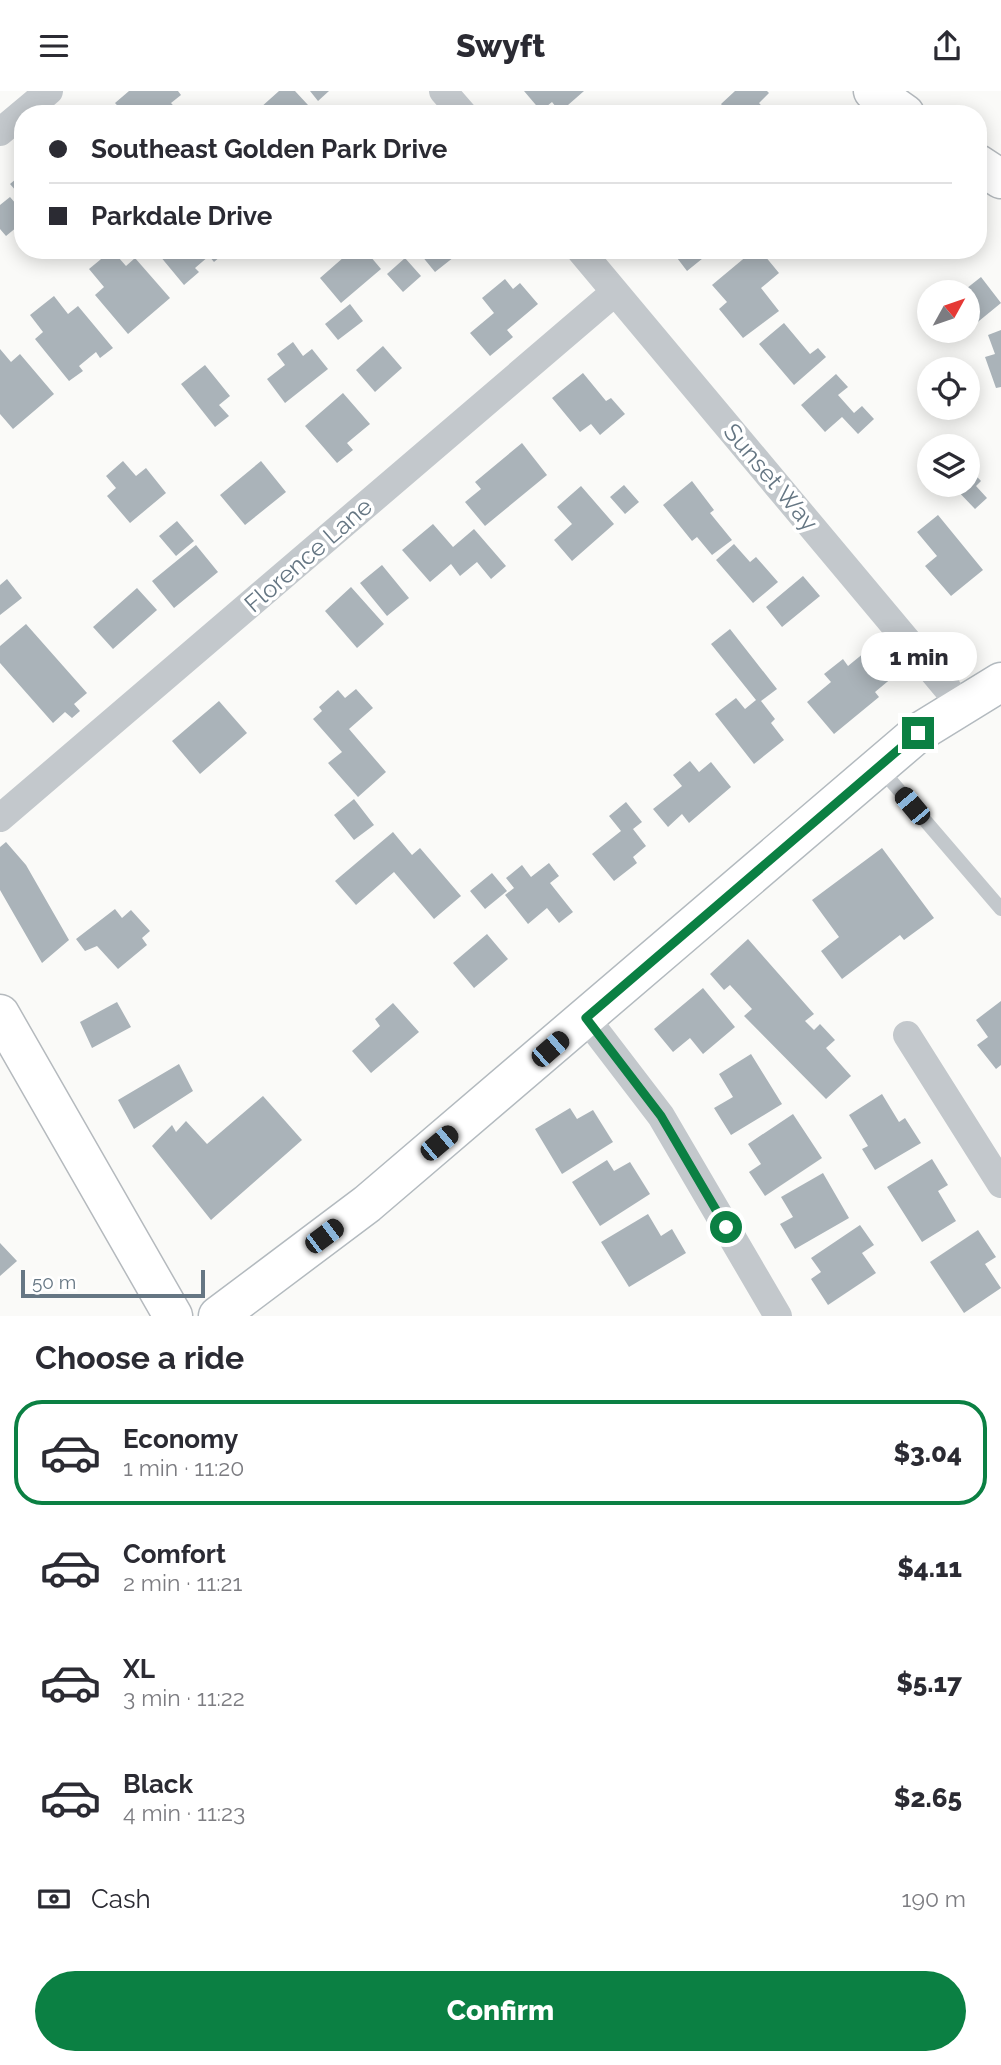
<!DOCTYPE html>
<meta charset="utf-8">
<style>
body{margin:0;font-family:Raleway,sans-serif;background:#f7f7f7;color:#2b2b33;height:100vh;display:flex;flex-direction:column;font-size:26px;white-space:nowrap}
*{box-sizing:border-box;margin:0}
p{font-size:23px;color:#7c7c81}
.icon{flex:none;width:38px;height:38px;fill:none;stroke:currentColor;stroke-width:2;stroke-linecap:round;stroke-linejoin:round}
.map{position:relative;height:1225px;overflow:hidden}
.panel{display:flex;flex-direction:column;background:#fff;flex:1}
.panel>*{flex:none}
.top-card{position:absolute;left:14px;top:14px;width:973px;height:154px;border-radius:28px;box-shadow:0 4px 18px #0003;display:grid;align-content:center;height:154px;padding:0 35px;background:#fff}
.needle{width:46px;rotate:50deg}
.controls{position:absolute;left:917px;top:189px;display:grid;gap:14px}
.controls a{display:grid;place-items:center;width:63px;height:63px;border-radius:50%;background:#fff;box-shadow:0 4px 18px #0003;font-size:35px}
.scale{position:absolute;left:21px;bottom:18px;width:184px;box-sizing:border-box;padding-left:7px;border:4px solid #657683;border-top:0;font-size:19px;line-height:24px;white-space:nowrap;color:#657683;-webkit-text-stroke:5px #fff;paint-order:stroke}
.end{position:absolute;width:32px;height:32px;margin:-16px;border:9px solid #0b8043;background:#fff;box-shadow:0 0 0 4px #fff}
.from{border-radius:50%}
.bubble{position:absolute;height:49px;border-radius:24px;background:#fff;box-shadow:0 4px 18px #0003;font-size:23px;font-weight:800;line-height:49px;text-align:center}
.car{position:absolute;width:21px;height:42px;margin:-21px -10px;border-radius:9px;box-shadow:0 0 5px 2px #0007;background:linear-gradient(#222 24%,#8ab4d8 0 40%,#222 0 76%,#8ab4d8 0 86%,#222 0)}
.top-card b{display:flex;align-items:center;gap:24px;height:66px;font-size:26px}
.top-card b+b{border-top:2px solid #e1e1e2}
.top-card i{width:18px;height:18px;background:#2b2b33}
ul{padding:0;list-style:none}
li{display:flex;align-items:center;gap:21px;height:105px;margin:0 14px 10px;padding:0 21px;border:4px solid transparent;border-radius:28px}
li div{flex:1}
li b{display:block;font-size:26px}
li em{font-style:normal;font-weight:800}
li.active{border-color:#0b8043}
li>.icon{width:63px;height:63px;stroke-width:1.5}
h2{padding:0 35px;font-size:32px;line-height:84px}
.pay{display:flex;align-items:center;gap:18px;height:77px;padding:0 35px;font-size:26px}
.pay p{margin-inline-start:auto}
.primary-button{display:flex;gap:14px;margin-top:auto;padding:14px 35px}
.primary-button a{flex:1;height:80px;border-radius:42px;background:#0b8043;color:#fff;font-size:28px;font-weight:800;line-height:80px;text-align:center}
header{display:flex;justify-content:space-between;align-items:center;height:91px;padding:0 35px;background:#fff;font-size:32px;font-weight:800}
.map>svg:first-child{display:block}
.building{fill:#aab3b9}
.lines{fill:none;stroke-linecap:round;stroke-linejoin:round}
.secondary-casing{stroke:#b3babf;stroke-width:41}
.primary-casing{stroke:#b5babe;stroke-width:41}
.highway-casing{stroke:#b4b9bd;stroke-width:41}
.lane{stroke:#c3c8cc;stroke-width:14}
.street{stroke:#c3c8cc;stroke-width:28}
.secondary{stroke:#fff;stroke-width:38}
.primary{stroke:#fff;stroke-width:38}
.highway{stroke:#fff;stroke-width:38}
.route{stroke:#0b8043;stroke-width:9}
.labels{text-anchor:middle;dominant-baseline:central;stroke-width:7;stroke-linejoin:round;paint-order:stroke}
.street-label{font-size:24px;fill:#657683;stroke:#fff}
</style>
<header><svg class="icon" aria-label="menu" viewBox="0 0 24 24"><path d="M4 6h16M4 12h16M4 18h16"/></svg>Swyft<svg class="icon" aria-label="share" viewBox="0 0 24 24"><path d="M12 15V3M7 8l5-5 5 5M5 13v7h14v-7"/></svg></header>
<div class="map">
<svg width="1001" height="1225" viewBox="0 0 1001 1225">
<rect width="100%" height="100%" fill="#fafaf8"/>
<path class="building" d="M129,0H178L181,4L171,12L181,23H125L115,12Z
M279,0H295L308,14L297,23H264L260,17Z
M310,0H329L318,10Z
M524,0H584L560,21L552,11L541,20Z
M735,0H767L769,2L759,12L769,23H729L721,13Z
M23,82V108L10,93Z
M10,106L23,121V131L6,145L0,138V114Z
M112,159L126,175L135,167L170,207L128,243L95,204L104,196L89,178Z
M155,159H228L214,171L209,165L195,177L199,181L184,194Z
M352,159H365L381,178L341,212L320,187Z
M417,159H449L454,166L435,181Z
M671,159H713L687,180Z
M754,159H760L779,182L761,197L779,220L743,247L719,218L727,211L712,194Z
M405,167L421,185L403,201L387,183Z
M981,186L1001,212L968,239V201H962Z
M505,188L513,198L520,192L538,213L507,239L513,246L490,265L470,242L494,222L482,207Z
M54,205L68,223L78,215L113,257L100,267L96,261L79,275L83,280L69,290L35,248L43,241L30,224Z
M350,213L363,230L338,249L325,233Z
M784,232L810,263L818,257L826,266L794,294L759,253Z
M1001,239V296L996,297L985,266L995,263L988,244Z
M947,240H966L955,249Z
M293,251L303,265L312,258L328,278L285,312L267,288L285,274L277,263Z
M383,255L402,277L375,301L356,279Z
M0,258L11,271L20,263L54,303L13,338L0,323Z
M205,274L230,305L219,314L229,325L215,336L181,293Z
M583,282L606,310L611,307L625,323L600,344L591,333L580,341L552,307Z
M836,283L848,296L838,304L854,322L862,315L874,328L858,343L842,326L825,341L801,314Z
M343,302L370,333L347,352L353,359L337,372L305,335Z
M522,352L547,384L485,435L465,411L481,398L475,391Z
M123,370L136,385L146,377L166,402L130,432L107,405L116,397L106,385Z
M261,370L286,401L245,434L220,404Z
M968,376L981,390L976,395L987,407L975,418L952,394H968Z
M692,390L714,419L710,422L732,449L712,464L697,446L692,450L663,414Z
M624,394L639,411L625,423L610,406Z
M581,395L614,433L572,470L554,449L572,433L557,416Z
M938,424L983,479L951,505L925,475L937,465L917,441Z
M177,430L194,450L176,465L159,445Z
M433,433L453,456L474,438L506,475L491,488L477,471L460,485L451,473L430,491L402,459Z
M734,453L750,471L756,466L778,491L753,512L716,469Z
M196,454L218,481L174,517L152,490Z
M382,474L409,507L387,525L360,492Z
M803,485L820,505L782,536L766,516Z
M7,488L22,507L0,524V494Z
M351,496L384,533L357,557L325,520Z
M137,497L157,519L113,558L93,536Z
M26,533L87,602L74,613L80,620L72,627L65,621L53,632L0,572V555Z
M730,538L777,598L761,610L775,628L771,632L784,649L754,673L715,623L736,607L745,618L756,609L711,553Z
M870,557L893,586L875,601L879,606L834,643L807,611L831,591L824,583L843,568L848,575Z
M356,598L373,617L349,638L386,681L358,706L328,672L342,661L313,628L322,620L319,616L338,599L345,607Z
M219,610L247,642L200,683L172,650Z
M690,670L699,681L711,671L731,696L689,732L682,723L668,736L653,718L682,695L673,684Z
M354,708L374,734L354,749L334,724Z
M626,711L642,731L633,738L646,755L633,766L637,772L614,790L592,763L621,740L609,725Z
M393,741L412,764L420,757L461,805L434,828L394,781L356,814L335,790Z
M6,751L26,774L69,849L42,872L0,799V756Z
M882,757L934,827L904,849L900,844L842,888L821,860L839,846L812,809Z
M549,772L559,785L550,792L573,821L559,832L547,817L528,833L505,804L514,797L506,787L522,774L531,786Z
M492,782L507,800L485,818L470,800Z
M115,818L122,827L131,819L150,840L142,847L147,854L118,878L97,855L85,860L76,848Z
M487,843L508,868L474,897L453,872Z
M748,848L814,923L805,930L814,939L820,933L835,949L826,957L851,985L826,1008L744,925L752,918L730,894L724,899L710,883Z
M703,897L735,936L703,963L690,947L673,961L654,938Z
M1001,910V974L996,978L977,954L988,946L976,929Z
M117,911L131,936L92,957L80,931Z
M393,912L419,941L371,982L352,960L380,935L375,928Z
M751,963L782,1013L731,1044L714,1017L733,1006L719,983Z
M179,973L193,1000L134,1038L118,1009Z
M882,1003L899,1031L905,1027L921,1052L875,1079L862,1058L868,1055L849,1024Z
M263,1005L302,1049L211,1129L152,1055L172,1034L176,1041L186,1030L207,1053Z
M570,1017L577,1028L593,1019L613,1051L562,1083L535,1038Z
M793,1023L822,1067L765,1105L749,1081L761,1073L748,1053Z
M932,1068L948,1094L938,1100L956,1130L922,1151L887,1096Z
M607,1069L614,1080L630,1071L650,1103L600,1135L572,1091Z
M823,1082L849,1127L795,1158L780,1133L793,1126L781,1106Z
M648,1123L661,1145L672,1138L686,1162L629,1196L601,1151Z
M860,1134L874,1154L862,1162L876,1182L828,1214L811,1188L821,1181L811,1167Z
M978,1139L996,1166L985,1173L1001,1197L964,1222L930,1171Z
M0,1152L17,1170L0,1185Z"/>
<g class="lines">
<g class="secondary-casing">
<path id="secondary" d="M218,1225L367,1113L918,642L1001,591"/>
</g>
<g class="primary-casing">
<path id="primary" d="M0,923L173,1225"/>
</g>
<g class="highway-casing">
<path id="highway" d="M873,0L905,23
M978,73L1001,88"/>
</g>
<path class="lane" d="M880,677L1001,818"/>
<path class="street" d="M443,0L463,23
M0,41L49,0
M580,159L961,614
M0,727L615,201
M586,927L661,1025L778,1225
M907,944L1001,1093"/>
<use href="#secondary" class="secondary"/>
<use href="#primary" class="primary"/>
<use href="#highway" class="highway"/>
</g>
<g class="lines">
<path class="route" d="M726,1136L661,1025L586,927L918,642"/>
</g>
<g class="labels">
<g class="street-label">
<text transform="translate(771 386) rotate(50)">Sunset Way</text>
<text transform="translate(308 464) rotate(-41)">Florence Lane</text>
</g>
</g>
</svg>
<div class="controls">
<a><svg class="needle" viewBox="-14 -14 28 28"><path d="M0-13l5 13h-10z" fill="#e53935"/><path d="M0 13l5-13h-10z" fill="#7c7c81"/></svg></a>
<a><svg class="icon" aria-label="locate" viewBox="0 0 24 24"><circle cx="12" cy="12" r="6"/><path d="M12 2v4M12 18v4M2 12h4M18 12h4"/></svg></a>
<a><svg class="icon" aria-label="layers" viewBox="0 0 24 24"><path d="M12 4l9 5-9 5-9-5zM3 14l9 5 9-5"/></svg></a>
</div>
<div class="scale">50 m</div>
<i class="end from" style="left:726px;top:1136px"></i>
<i class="end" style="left:918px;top:642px"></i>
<div class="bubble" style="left:861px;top:541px;width:116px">1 min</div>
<i class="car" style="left:912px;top:715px;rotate:320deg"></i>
<i class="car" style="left:550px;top:958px;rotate:49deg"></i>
<i class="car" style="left:439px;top:1052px;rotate:50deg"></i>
<i class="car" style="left:324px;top:1145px;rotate:53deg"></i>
<div class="top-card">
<b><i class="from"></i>Southeast Golden Park Drive</b>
<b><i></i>Parkdale Drive</b>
</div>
</div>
<section class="panel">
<h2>Choose a ride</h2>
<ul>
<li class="active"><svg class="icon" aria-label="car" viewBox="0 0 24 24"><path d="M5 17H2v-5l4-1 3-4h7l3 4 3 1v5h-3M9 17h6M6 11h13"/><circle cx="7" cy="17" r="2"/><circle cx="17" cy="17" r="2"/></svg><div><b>Economy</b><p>1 min · 11:20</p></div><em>$3.04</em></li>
<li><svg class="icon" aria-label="car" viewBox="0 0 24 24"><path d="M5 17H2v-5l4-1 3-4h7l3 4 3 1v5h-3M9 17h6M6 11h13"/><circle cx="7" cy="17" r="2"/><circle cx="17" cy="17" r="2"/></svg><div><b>Comfort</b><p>2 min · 11:21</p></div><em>$4.11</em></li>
<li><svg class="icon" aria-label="car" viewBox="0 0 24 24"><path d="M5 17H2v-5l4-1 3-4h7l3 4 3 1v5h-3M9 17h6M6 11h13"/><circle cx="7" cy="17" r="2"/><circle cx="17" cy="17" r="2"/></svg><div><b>XL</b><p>3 min · 11:22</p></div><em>$5.17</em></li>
<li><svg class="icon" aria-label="car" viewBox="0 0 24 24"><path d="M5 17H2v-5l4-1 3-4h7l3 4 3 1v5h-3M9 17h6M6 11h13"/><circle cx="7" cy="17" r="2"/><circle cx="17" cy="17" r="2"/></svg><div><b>Black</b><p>4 min · 11:23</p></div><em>$2.65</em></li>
</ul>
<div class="pay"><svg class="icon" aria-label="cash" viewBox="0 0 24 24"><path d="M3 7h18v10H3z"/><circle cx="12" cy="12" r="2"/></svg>Cash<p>190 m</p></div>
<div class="primary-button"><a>Confirm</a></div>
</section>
